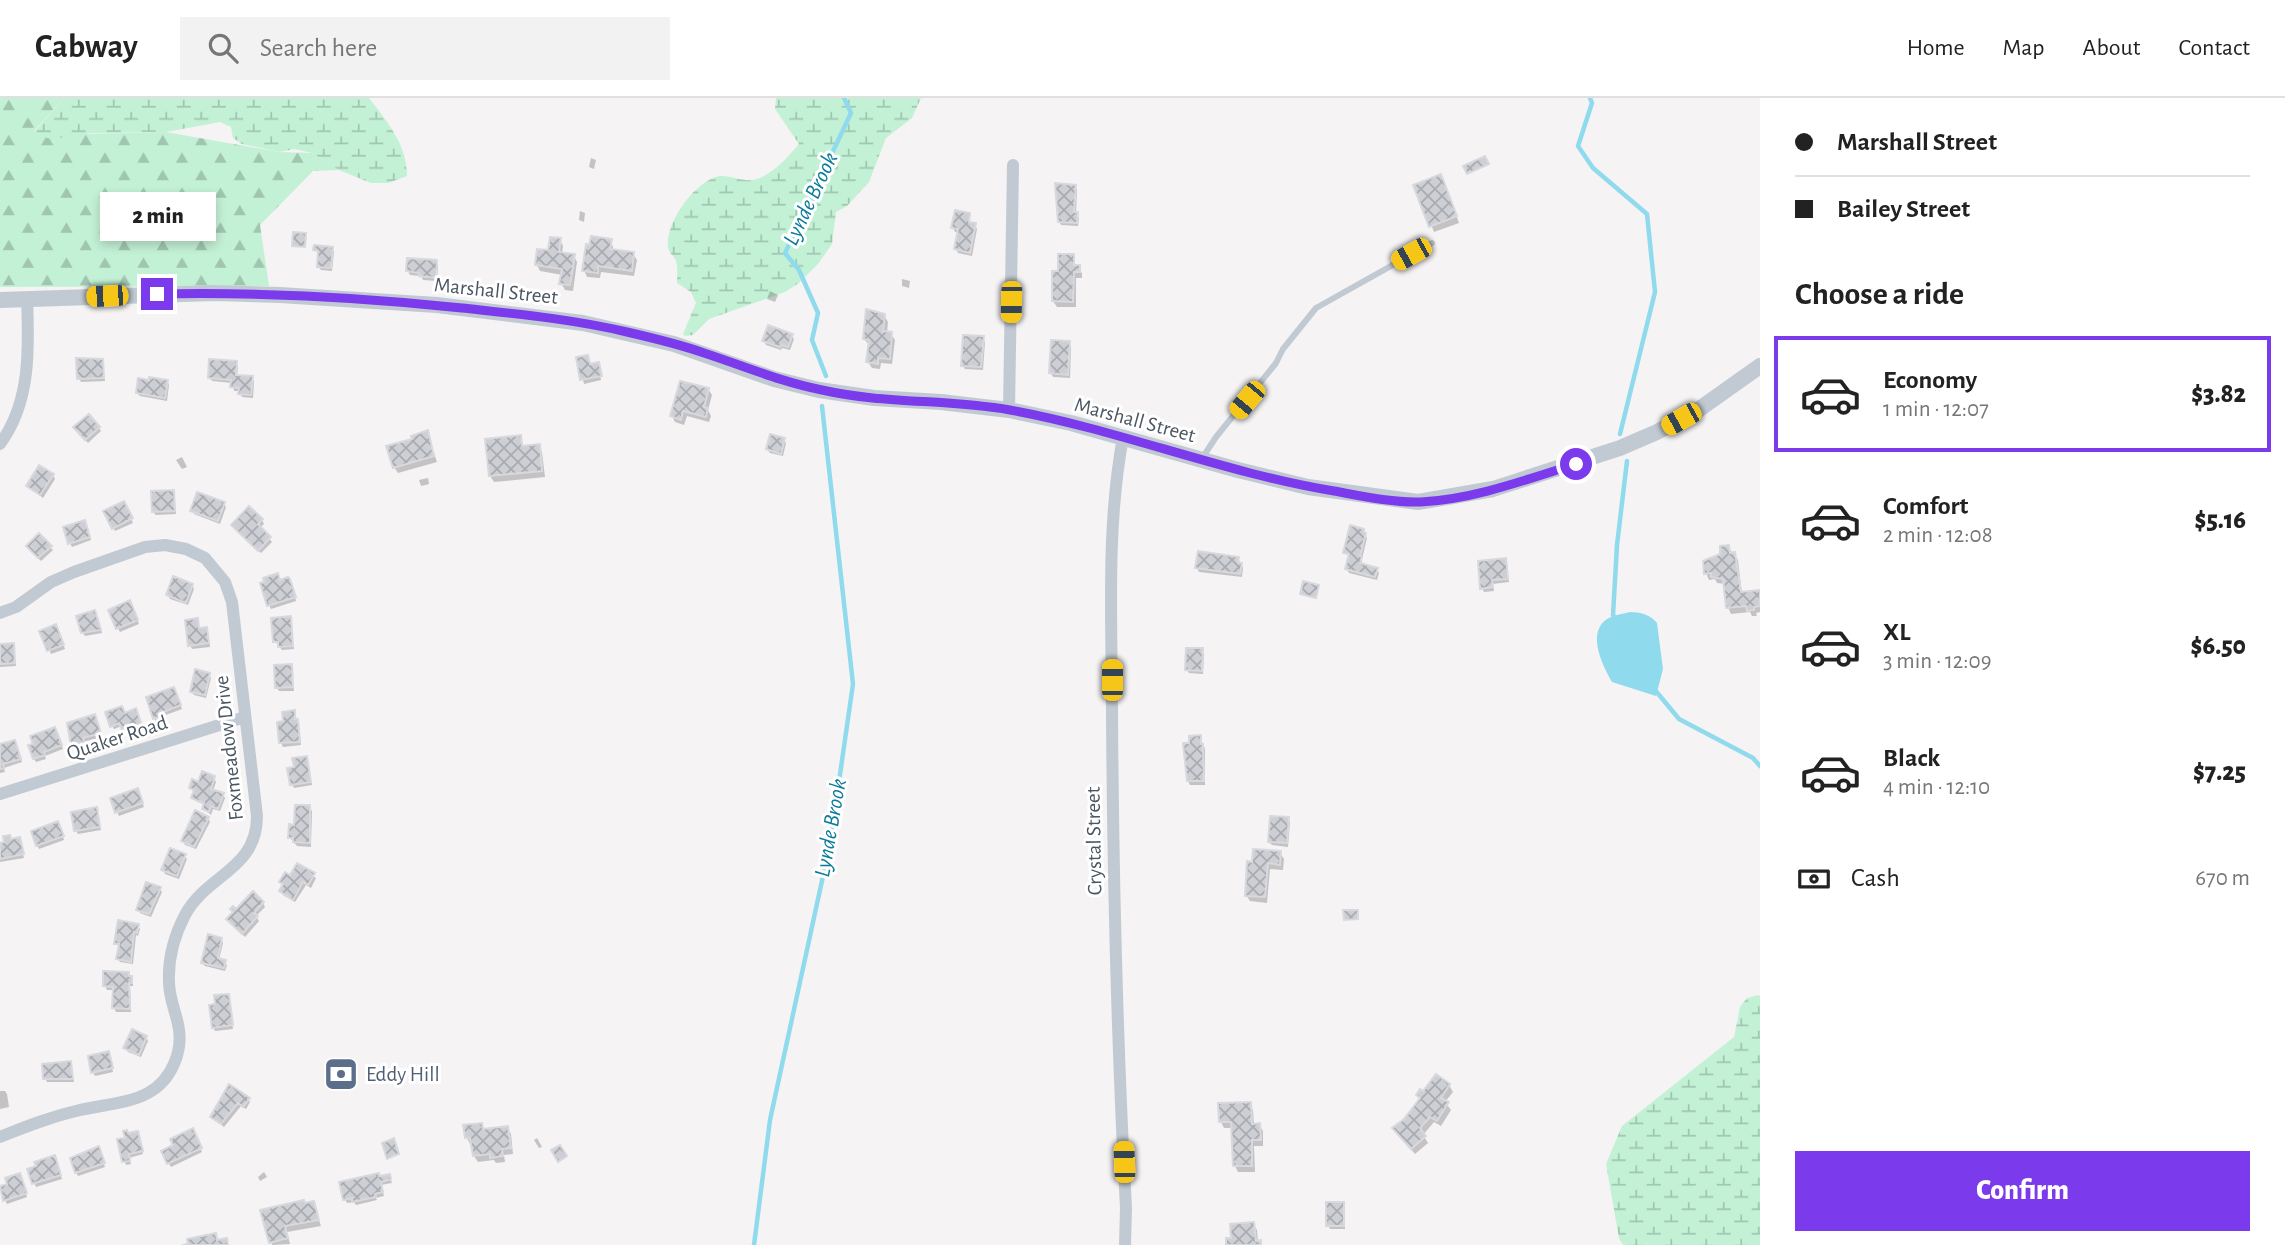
<!DOCTYPE html>
<meta charset="utf-8">
<style>
body{margin:0;font-family:"Alegreya Sans",sans-serif;background:#f2f2f2;color:#222;height:100vh;display:flex;flex-direction:column;font-size:26px;white-space:nowrap}
*{box-sizing:border-box;margin:0}
p{font-size:23px;color:#767676}
.icon{flex:none;width:38px;height:38px;fill:none;stroke:currentColor;stroke-width:2;stroke-linecap:round;stroke-linejoin:round}
.map{position:relative;flex:1;overflow:hidden}
.side{display:flex;flex-direction:column;background:#fff;width:525px}
.side>*{flex:none}
.banner{display:grid;align-content:center;height:154px;padding:0 35px;background:#fff}
.end{position:absolute;width:32px;height:32px;margin:-16px;border:9px solid #7c3aed;background:#fff;box-shadow:0 0 0 4px #fff}
.from{border-radius:50%}
.bubble{position:absolute;height:49px;border-radius:0px;background:#fff;box-shadow:0 4px 10px #0003;font-size:23px;font-weight:800;line-height:49px;text-align:center}
.car{position:absolute;width:21px;height:42px;margin:-21px -10px;border-radius:9px;box-shadow:0 0 5px 2px #0007;background:linear-gradient(#f5c518 24%,#345 0 40%,#f5c518 0 76%,#345 0 86%,#f5c518 0)}
.banner b{display:flex;align-items:center;gap:24px;height:66px;font-size:26px}
.banner b+b{border-top:2px solid #e0e0e0}
.banner i{width:18px;height:18px;background:#222}
ul{padding:0;list-style:none}
li{display:flex;align-items:center;gap:21px;height:116px;margin:0 14px 10px;padding:0 21px;border:4px solid transparent;border-radius:0px}
li div{flex:1}
li b{display:block;font-size:26px}
li em{font-style:normal;font-weight:800}
li.selected{border-color:#7c3aed}
li>.icon{width:63px;height:63px;stroke-width:1.5}
h2{padding:0 35px;font-size:32px;line-height:84px}
.pay{display:flex;align-items:center;gap:18px;height:77px;padding:0 35px;font-size:26px}
.pay p{margin-inline-start:auto}
.cta{display:flex;gap:14px;margin-top:auto;padding:14px 35px}
.cta a{flex:1;height:80px;border-radius:0px;background:#7c3aed;color:#fff;font-size:28px;font-weight:800;line-height:80px;text-align:center}
header{display:flex;align-items:center;gap:42px;box-sizing:border-box;height:98px;padding:0 35px;background:#fff;border-bottom:2px solid #e0e0e0}
header strong{font-size:33px}
nav{display:flex;gap:38px;margin-inline-start:auto;font-size:24px}
.search{width:490px;height:63px;background:#f2f2f2;display:flex;align-items:center;gap:18px;box-sizing:border-box;padding:0 24px;border-radius:0px;color:#767676;font-size:26px}
main{display:flex;flex:1;min-height:0}
.map>svg:first-child{display:block}
.forest{fill:url(#forest-firs)}
.wetland{fill:url(#wetland-marsh)}
.water{fill:#90daee}
.shadow{fill:#0003}
.lines{fill:none;stroke-linecap:round;stroke-linejoin:round}
.stream{stroke:#90daee;stroke-width:4.5}
.building{fill:url(#building-cross-hatch);stroke:#d7d9de;stroke-width:2}
.service{stroke:#c1cad2;stroke-width:6}
.minor{stroke:#c1cad2;stroke-width:12}
.tertiary{stroke:#c1cad2;stroke-width:16}
.route{stroke:#7c3aed;stroke-width:9}
.labels{text-anchor:middle;dominant-baseline:central;stroke-width:6;stroke-linejoin:round;paint-order:stroke}
.street-label{font-size:21px;fill:#4a5661;stroke:#fff}
.service-label{font-size:21px;fill:#4e5e75;stroke:#fff;text-anchor:start}
.water-label{font-size:23px;font-style:italic;fill:#0c7c9b;stroke:#fff}
</style>
<header>
<strong>Cabway</strong>
<div class="search"><svg class="icon" aria-label="search" viewBox="0 0 24 24"><circle cx="10" cy="10" r="6"/><path d="M15 15l6 6"/></svg>Search here</div>
<nav><a>Home</a><a>Map</a><a>About</a><a>Contact</a></nav>
</header>
<main>
<div class="map">
<svg width="1760" height="1147" viewBox="0 0 1760 1147">
<defs>
<pattern id="forest-firs" width="22" height="20" patternUnits="userSpaceOnUse" patternTransform="scale(1.75)"><rect width="22" height="20" fill="#c3f1d5"/><path d="M5 1l3.5 6h-7zM16 11l3.5 6h-7z" fill="#a0c6b0"/></pattern>
<pattern id="wetland-marsh" width="20" height="14" patternUnits="userSpaceOnUse" patternTransform="scale(1.75)"><rect width="20" height="14" fill="#c3f1d5"/><path d="M1 5h8M5 5V1M11 12h8M15 12V8" fill="none" stroke="#a0c6b0"/></pattern>
<pattern id="building-cross-hatch" width="8" height="8" patternUnits="userSpaceOnUse" patternTransform="scale(1.75)"><rect width="8" height="8" fill="#cdcfd5"/><path d="M0 0l8 8M0 8l8-8" fill="none" stroke="#a8abb0"/></pattern>
</defs>
<rect width="100%" height="100%" fill="#f5f3f3"/>
<path class="forest" d="M0,0H64L34,33L35,37L166,34L279,54L312,55L339,72L313,73L260,127L269,188L0,189Z"/>
<path class="wetland" d="M64,0H369C387,24 407,46 407,78L388,85H371L339,72L312,55L294,51L279,54L242,46L233,40L231,29L220,24L166,34L90,35L52,41L34,37V34Z
M776,0H921L912,20L886,40L869,84L847,108L836,114L832,146L818,166L799,185L785,194L709,221L693,237L685,238L683,236L696,205L691,194L677,185C677,178 678,169 676,163C674,157 669,156 668,149C665,125 695,82 720,78C732,77 744,85 757,81C774,75 788,59 799,46L775,11Z
M1758,897L1760,898V1147H1623L1619,1140L1606,1066L1622,1028L1734,939L1740,909L1747,900Z"/>
<path class="water" d="M1630,514C1640,514 1651,517 1657,525L1663,571L1656,598L1612,584C1603,568 1586,535 1607,521C1614,517 1622,516 1630,514Z"/>
<path class="shadow" d="M591,60L596,62L594,71L589,69Z
M1444,84L1459,125L1434,134L1416,88Z
M1057,87L1075,88L1077,92L1076,116L1079,120L1078,128L1061,127L1059,123Z
M580,113L585,115L584,124L579,122Z
M969,116L970,126L975,127L977,131L972,158L958,155L956,151L959,134H955L953,130Z
M560,142L563,148L562,156L574,158L577,164L573,193L565,192L561,185L563,177L540,173L537,167Z
M611,143L614,153L633,156L637,162L634,178L601,174L600,180L587,179L584,172Z
M332,151L334,154L332,173L321,172L318,168L320,156L315,152Z
M1073,158L1076,169L1082,175V180H1076V209H1057L1053,203L1060,175Z
M436,164L438,167L437,183L423,182L421,178L410,177L408,173Z
M902,181L910,183L909,190L902,188Z
M770,193L778,197L775,204L767,201Z
M884,217L888,224L887,235L891,236L895,242L892,266L881,265L880,271L872,270L868,264L870,248L864,241Z
M791,237L794,241L790,252L782,250L781,252L766,247L764,243Z
M982,240L985,244L983,272L965,271L963,268Z
M1069,245L1071,249L1070,280L1053,279L1051,275Z
M578,261L590,267H598L601,282L584,286Z
M102,263L105,283L81,284L79,280Z
M236,264L238,268L237,278L252,280L254,283L253,300L242,299L240,293H234L233,285L212,283L210,280Z
M167,283L169,287L167,303L140,298L137,295Z
M708,291L712,297L708,312L711,318L709,324L687,318L684,327L675,324L672,318Z
M99,330L101,333L88,345L78,333Z
M427,335L437,364L398,375L394,369L414,342Z
M520,339L524,349L539,348L542,354L545,379L494,384L490,378Z
M784,342L786,345L783,358L770,355L767,351Z
M182,359L187,369L182,371L176,362Z
M53,377L55,381L43,400L28,388Z
M428,380L429,386L421,388L419,382Z
M173,394L176,416L156,417L153,414Z
M124,405L133,425L115,433L106,414Z
M223,405L226,409L220,426L194,416L192,412Z
M249,410L262,422L264,426L260,430L272,444L261,455L235,430Z
M86,427L91,442L72,449L70,445Z
M1363,432L1367,440L1362,461V468L1377,472L1379,475L1377,482L1349,475L1347,471L1350,459L1345,454Z
M50,449L53,452L41,463L30,452Z
M1728,449L1738,462L1742,496L1760,494V514L1756,515L1757,518H1752L1750,514L1731,516L1728,509L1725,486L1717,485L1715,481L1709,482L1706,475Z
M1238,460L1243,470L1242,479L1199,474L1197,470Z
M1505,462L1509,484L1493,486L1494,493L1484,494L1482,490Z
M280,483L292,487L296,503L271,511L269,507Z
M192,487L194,491L188,507L170,501L168,497Z
M131,508L139,526L120,534L118,530Z
M97,517L102,535L85,538L83,535Z
M290,520L294,551L282,552L275,543Z
M197,522L200,531H206L208,534L210,549L192,551L190,547Z
M58,532L65,551L51,556L42,534Z
M13,547L16,568L0,569V548Z
M1202,552L1204,556L1203,576L1189,575L1187,572Z
M291,568L294,593H279L277,590Z
M208,576L211,580L206,600L194,597L191,593Z
M176,595L182,611L163,618L165,621L156,624L150,609Z
M294,614L299,626L301,647L283,649L281,645L284,625Z
M125,617L122,628L114,631L112,628Z
M96,622L102,639L83,644L84,647L75,651L73,647Z
M141,627L142,629L126,635L124,633Z
M57,635L63,651L45,658L46,661L36,664L34,661Z
M1200,639L1205,651V687H1190L1188,683Z
M16,647L22,664L4,670L5,674L0,675V648Z
M306,659L312,687L294,690L292,686L296,670Z
M214,680L216,684L213,693L223,697L225,700L220,713L213,711L211,717L204,711L205,707L196,703L193,700L195,695L190,690Z
M139,696L144,709L119,718L117,714Z
M309,709L312,713L311,749L297,748L290,740Z
M96,711L101,732L78,736L76,733Z
M208,720L210,724L196,751L185,747L183,743Z
M1288,721L1290,724L1288,749L1272,747L1269,744Z
M60,729L64,742L39,751L37,747Z
M19,741L24,760L0,764V746Z
M1280,755L1284,761L1283,772L1270,771L1267,805L1250,803L1246,797L1253,766Z
M184,758L187,761L179,781L165,776L163,772Z
M298,767L316,780L311,790L306,787L295,804L283,797L281,793L284,788L281,784L291,779Z
M160,791L162,794L151,819L140,815L138,811Z
M263,805L265,809L256,818L259,823L245,839L231,825L236,813Z
M137,827L140,831L138,838L136,837L133,866L120,864L118,861L120,849L116,845Z
M221,841L223,845L219,862L224,864L227,867L225,873L205,868L202,865Z
M131,879L133,883V888H130L131,914H116L114,910L115,892H107L105,888Z
M228,898L233,931L215,933L213,929L217,908Z
M146,939L148,943L141,959L128,954L125,950Z
M110,959L113,974L95,978L93,974Z
M70,965L74,984H47L45,980Z
M1436,978L1449,987L1453,994L1445,1004L1451,1012L1441,1028L1434,1024L1423,1037L1428,1045L1415,1056L1394,1031L1406,1022L1420,1002L1418,997L1423,996Z
M0,993H5L7,996L9,1009L0,1011Z
M248,1001L250,1004L246,1011L241,1008L224,1029L212,1019L219,1007Z
M1250,1006L1253,1012L1254,1027H1259L1263,1033V1048H1254L1255,1074H1238L1235,1068L1233,1030H1224L1221,1024Z
M481,1027L484,1032L508,1030L511,1036L513,1056L504,1057L505,1064L496,1065L494,1062L478,1064L474,1058L473,1046H470L467,1040Z
M192,1032L202,1054L171,1069L163,1054L176,1047Z
M128,1037L139,1038L143,1056L129,1060L131,1066L126,1067L119,1043L127,1041Z
M537,1040L542,1049L539,1050L534,1042Z
M100,1054L105,1069L78,1078L76,1074Z
M56,1063L62,1081L36,1089L29,1072Z
M264,1074L267,1079L260,1083L258,1079Z
M389,1078L392,1085L381,1087L384,1098L376,1100L377,1102L356,1107L354,1104L347,1105L345,1101L379,1080Z
M21,1081L27,1099L7,1106L5,1102Z
M313,1105L321,1128L287,1134L290,1146L272,1147L262,1113Z
M1343,1106L1345,1110V1131H1330L1328,1127Z
M1253,1126L1257,1132L1258,1144L1261,1147H1228Z"/>
<g class="lines">
<path class="stream" d="M1590,0L1592,5L1578,48L1593,70L1647,116L1655,194L1620,336
M826,278L812,242L818,215L799,172L785,155L851,15L844,0
M1617,523L1613,517L1617,447L1627,363
M1655,592L1679,621L1753,660L1760,668
M754,1147L770,1022L830,746L853,586L822,308"/>
</g>
<path class="building" d="M1485,58L1489,66L1467,76L1463,68Z
M1441,76L1457,118L1429,129L1413,87Z
M1055,85L1076,87L1074,114H1078L1077,125L1058,124Z
M955,112L970,115L969,124L976,125L970,155L954,151L958,131L951,130Z
M293,134L306,135L305,149L292,148Z
M591,138L612,141L610,151L634,154L632,173L598,168V175L582,173L586,146L589,147Z
M550,139L561,140L559,154L575,156L570,187L559,186L562,171L535,167L537,151L548,152Z
M314,147L333,149L331,170L317,169L318,153L313,152Z
M1058,156H1074V167H1080V174H1074L1073,204L1052,203V173H1058Z
M407,160L437,162L436,180L419,178V175L406,173Z
M866,211L885,216L883,233L892,234L890,261L878,260V266L866,264L869,242L863,241Z
M768,227L793,236L788,249L781,247L780,249L762,243Z
M963,237L984,238L981,269L961,268Z
M1051,242L1070,243L1068,277L1049,275Z
M588,257L590,266L599,264L602,278L580,282L576,259Z
M76,260L103,261L104,280L77,281Z
M209,261L237,263L236,277L253,278L251,297L238,296L239,290L230,289L231,282L208,280Z
M149,279L168,282L165,300L136,295L138,280L149,282Z
M680,283L709,290L704,309L708,310L706,319L683,313L681,322L670,318Z
M89,316L100,329L85,342L73,329Z
M428,332L434,358L393,370L386,348L412,341L411,338Z
M770,336L785,340L781,356L766,351Z
M521,337L522,348L540,346L542,373L489,378L485,341Z
M39,367L54,376L40,397L26,388Z
M174,392L175,413L152,414L151,393Z
M197,394L225,404L218,423L190,413Z
M124,403L133,420L112,431L103,413Z
M249,408L263,421L258,426L271,439L258,453L231,427Z
M85,422L90,439L68,446L63,429Z
M1350,427L1364,431V434L1366,435L1360,458L1362,459L1360,465L1378,470L1375,479L1345,471L1349,456L1343,455Z
M39,435L52,448L38,460L26,448Z
M1729,447L1730,455L1735,454L1741,494L1760,492V508L1754,509V512L1747,513L1746,508L1726,510L1723,481L1711,479V475L1704,476L1703,463L1720,456V448Z
M1198,453L1239,459L1238,464L1242,465L1240,476L1195,470Z
M1506,460L1508,481L1492,482L1493,489L1480,491L1478,463Z
M278,475L280,482L288,479L290,481L296,499L267,508L260,485L264,484L263,480Z
M173,478L193,486L186,505L166,497Z
M1303,483L1319,487L1316,500L1300,496Z
M130,502L138,522L116,531L108,512Z
M95,512L101,532L81,535L76,518Z
M291,518L293,548L278,549V544H273L271,520Z
M198,520L199,530L207,529L209,545L188,548L185,522Z
M56,526L64,547L47,553L39,533Z
M14,545L15,565L0,566V546Z
M1186,550H1203L1202,573L1185,572Z
M292,566L293,589L275,590L274,567Z
M195,571L210,575L205,597L190,594Z
M174,589L181,607L163,614L164,617L153,621L146,599Z
M122,608L125,615L136,610L141,625L122,632L119,625L110,629L105,614Z
M295,612V621H298L300,644L279,645L277,624L283,623L282,614Z
M95,616L101,635L83,640L84,644L71,648L67,625Z
M55,629L62,647L44,654L45,657L33,661L28,647L33,646L30,638Z
M1201,637V646H1203L1204,683H1187L1183,645H1189V638Z
M15,642L21,661L3,666L4,670L0,671V646Z
M307,658L311,684L290,687L287,670L294,669L292,660Z
M202,673L215,678L211,691L224,695L218,711L211,708L209,714L202,711L204,705L191,700L194,692L189,690L192,681L198,684Z
M138,690L143,705L115,715L110,700Z
M295,707H310V745L293,744V740H288L289,726L294,727Z
M97,709L100,729L74,733L71,714Z
M195,712L209,719L194,749L181,743Z
M1270,718L1289,719L1287,745L1268,744Z
M58,723L64,738L36,748L31,733Z
M10,737L11,741L20,739L24,756L0,761V745L4,744L3,738Z
M170,750L186,756L177,778L161,772Z
M1253,751L1281,753L1280,767L1268,765L1265,799L1245,798L1247,763L1252,764Z
M297,765L315,775L308,787L303,784L293,802L279,793L283,786L279,784L285,774L290,777Z
M146,784L161,789L149,816L136,812Z
M253,793L264,804L254,815L258,818L242,836L226,821L233,814L230,811L233,808L236,811Z
M1343,812H1358V821L1344,822Z
M118,822L139,826L137,835L134,834L131,864L116,861L119,846H114Z
M208,836L222,840L218,860L226,862L224,870L201,865Z
M103,873L129,874V878H132V885H129L130,911L112,910L113,889L103,888Z
M229,896L233,927L212,930L209,907L215,906L214,897Z
M132,931L147,938L139,957L123,950Z
M109,953L113,970L91,975L88,958Z
M71,963L73,981H43L42,966Z
M1436,976L1450,986L1441,1000L1449,1004L1437,1023L1430,1019L1420,1030L1426,1038L1411,1051L1392,1030L1404,1021L1420,1000L1416,997L1420,991L1423,993Z
M229,986L250,1000L243,1009L238,1005L221,1026L210,1019Z
M1251,1004L1252,1026L1260,1025L1261,1042H1252V1068H1233L1231,1024H1219L1218,1005Z
M482,1025L483,1031L508,1028L511,1050L502,1051L503,1058L490,1060V1056L473,1058L470,1040H465L463,1027Z
M193,1030L202,1050L167,1066L161,1053L173,1047L170,1041Z
M127,1032L128,1035L138,1033L143,1053L129,1056L130,1063L122,1064L117,1041L125,1040L123,1033Z
M394,1040L399,1056L387,1061L382,1045Z
M560,1047L567,1058L558,1064L551,1052Z
M99,1048L105,1065L75,1075L70,1060Z
M55,1057L61,1077L32,1086L27,1071L36,1068L34,1064Z
M20,1075L27,1095L3,1103L0,1088L7,1086L5,1080Z
M379,1075V1078L390,1076L391,1081L381,1084L383,1094L375,1096L376,1099L352,1104V1100L343,1102L339,1084Z
M304,1102L305,1105L314,1103L319,1122L285,1128L288,1140L269,1145L260,1112Z
M1326,1104H1344V1128H1326Z
M1254,1124L1256,1143L1261,1142V1147H1226V1140H1231L1230,1126Z
M216,1135L217,1142L227,1140L228,1147H182L188,1146L187,1141Z"/>
<g class="lines">
<path class="service" d="M1201,362L1216,339L1276,265L1283,251L1316,210L1432,145"/>
<path class="minor" d="M1009,312L1013,67
M1123,339C1106,431 1112,523 1112,615C1113,780 1117,945 1126,1110L1125,1147
M0,346C31,304 29,250 27,201
M0,515L16,509L51,484L74,474L145,449L165,447L186,451L205,460L225,484L232,504L257,718C257,772 207,776 185,817C174,838 168,861 169,884C169,899 175,912 178,926C184,952 172,982 148,995C128,1006 99,1007 76,1013C50,1019 25,1029 0,1039
M0,696L245,619"/>
<path class="tertiary" d="M0,202L214,195L280,197L437,207L583,225L674,246L774,281L819,292L874,300L941,304L1009,312L1071,325L1238,372L1308,389L1418,404L1493,391L1620,350L1657,334L1698,312L1760,268"/>
</g>
<g class="lines">
<path class="route" d="M157,196C258,194 360,199 462,210C517,216 572,221 627,234C653,240 679,246 704,255C744,268 781,284 822,292C884,306 947,301 1010,312C1120,332 1224,375 1334,393C1361,398 1393,405 1421,404C1474,401 1525,382 1576,366"/>
</g>
<defs>
<g id="bank-square" transform="scale(1.75)"><rect x="-9" y="-9" width="18" height="18" rx="4" fill="#5c6f8a" stroke="#fff"/><path d="M-6-4H6V4H-6ZM0-2.3a2.3 2.3 0 1 0 0 4.6a2.3 2.3 0 1 0 0-4.6Z" fill="#fff"/></g>
</defs>
<g fill-rule="evenodd">
<use href="#bank-square" x="341" y="976"/>
</g>
<g class="labels">
<g class="street-label">
<text transform="translate(496 193) rotate(6)">Marshall Street</text>
<text transform="translate(1135 322) rotate(15)">Marshall Street</text>
<text transform="translate(117 640) rotate(-18)">Quaker Road</text>
<text transform="translate(229 650) rotate(-96)">Foxmeadow Drive</text>
<text transform="translate(1094 743) rotate(-91)">Crystal Street</text>
</g>
<g class="service-label">
<text x="366" y="976">Eddy Hill</text>
</g>
<g class="water-label">
<text transform="translate(811 101) rotate(-65)">Lynde Brook</text>
<text transform="translate(831 730) rotate(-80)">Lynde Brook</text>
</g>
</g>
</svg>
<i class="end from" style="left:1576px;top:366px"></i>
<i class="end" style="left:157px;top:196px"></i>
<div class="bubble" style="left:100px;top:94px;width:116px">2 min</div>
<i class="car" style="left:1411px;top:156px;rotate:241deg"></i>
<i class="car" style="left:107px;top:198px;rotate:268deg"></i>
<i class="car" style="left:1011px;top:204px;rotate:181deg"></i>
<i class="car" style="left:1247px;top:302px;rotate:220deg"></i>
<i class="car" style="left:1681px;top:321px;rotate:241deg"></i>
<i class="car" style="left:1112px;top:582px;rotate:0deg"></i>
<i class="car" style="left:1124px;top:1064px;rotate:358deg"></i>
</div>
<section class="side">
<div class="banner">
<b><i class="from"></i>Marshall Street</b>
<b><i></i>Bailey Street</b>
</div>
<h2>Choose a ride</h2>
<ul>
<li class="selected"><svg class="icon" aria-label="car" viewBox="0 0 24 24"><path d="M5 17H2v-5l4-1 3-4h7l3 4 3 1v5h-3M9 17h6M6 11h13"/><circle cx="7" cy="17" r="2"/><circle cx="17" cy="17" r="2"/></svg><div><b>Economy</b><p>1 min · 12:07</p></div><em>$3.82</em></li>
<li><svg class="icon" aria-label="car" viewBox="0 0 24 24"><path d="M5 17H2v-5l4-1 3-4h7l3 4 3 1v5h-3M9 17h6M6 11h13"/><circle cx="7" cy="17" r="2"/><circle cx="17" cy="17" r="2"/></svg><div><b>Comfort</b><p>2 min · 12:08</p></div><em>$5.16</em></li>
<li><svg class="icon" aria-label="car" viewBox="0 0 24 24"><path d="M5 17H2v-5l4-1 3-4h7l3 4 3 1v5h-3M9 17h6M6 11h13"/><circle cx="7" cy="17" r="2"/><circle cx="17" cy="17" r="2"/></svg><div><b>XL</b><p>3 min · 12:09</p></div><em>$6.50</em></li>
<li><svg class="icon" aria-label="car" viewBox="0 0 24 24"><path d="M5 17H2v-5l4-1 3-4h7l3 4 3 1v5h-3M9 17h6M6 11h13"/><circle cx="7" cy="17" r="2"/><circle cx="17" cy="17" r="2"/></svg><div><b>Black</b><p>4 min · 12:10</p></div><em>$7.25</em></li>
</ul>
<div class="pay"><svg class="icon" aria-label="cash" viewBox="0 0 24 24"><path d="M3 7h18v10H3z"/><circle cx="12" cy="12" r="2"/></svg>Cash<p>670 m</p></div>
<div class="cta"><a>Confirm</a></div>
</section>
</main>
